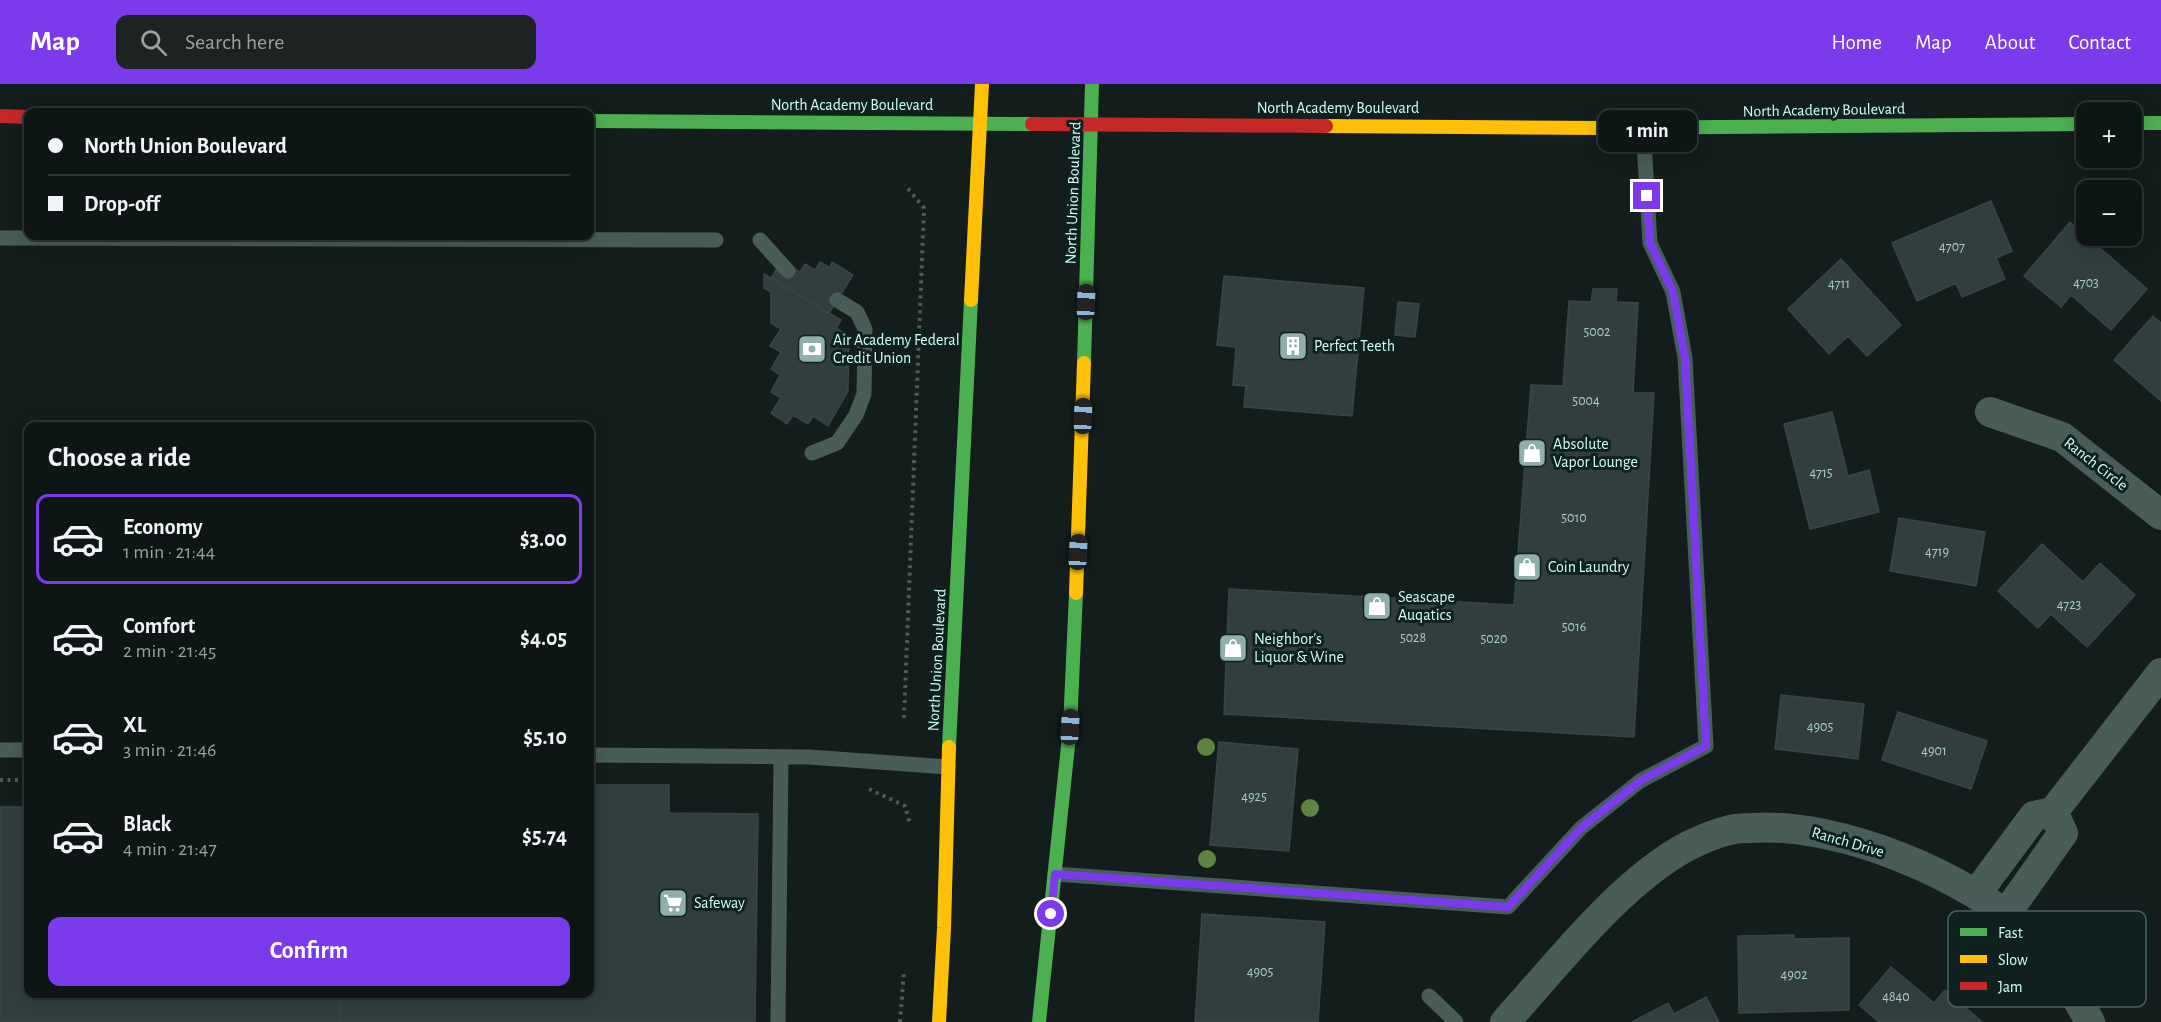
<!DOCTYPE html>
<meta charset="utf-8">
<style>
body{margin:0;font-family:"Alegreya Sans",sans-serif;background:#1c2322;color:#f1f3f6;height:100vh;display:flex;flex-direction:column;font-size:22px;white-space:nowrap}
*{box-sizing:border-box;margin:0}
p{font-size:20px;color:#9b9fa0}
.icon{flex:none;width:33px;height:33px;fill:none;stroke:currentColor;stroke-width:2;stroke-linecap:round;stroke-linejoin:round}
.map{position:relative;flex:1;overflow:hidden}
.panel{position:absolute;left:24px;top:338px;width:570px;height:576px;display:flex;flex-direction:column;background:#0e1615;border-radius:12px;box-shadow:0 3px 15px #0003,0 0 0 2px #2e3534}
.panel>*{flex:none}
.guide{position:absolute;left:24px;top:24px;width:570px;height:132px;border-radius:12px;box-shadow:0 3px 15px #0003,0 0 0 2px #2e3534;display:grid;align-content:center;height:132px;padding:0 24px;background:#0e1615}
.controls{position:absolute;left:2076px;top:18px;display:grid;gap:12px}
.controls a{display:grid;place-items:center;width:66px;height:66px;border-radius:12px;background:#0e1615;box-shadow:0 3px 15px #0003,0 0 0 2px #2e3534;font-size:30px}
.end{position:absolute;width:27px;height:27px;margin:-14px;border:8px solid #7c3aed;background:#fff;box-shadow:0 0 0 3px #fff}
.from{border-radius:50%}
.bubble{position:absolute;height:42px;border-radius:12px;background:#0e1615;box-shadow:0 3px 15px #0003,0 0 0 2px #2e3534;font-size:20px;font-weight:700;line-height:42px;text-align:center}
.car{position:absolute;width:18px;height:36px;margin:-18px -9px;border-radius:8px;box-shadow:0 0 4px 2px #0007;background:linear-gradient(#222 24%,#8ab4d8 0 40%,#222 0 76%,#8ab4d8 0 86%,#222 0)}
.guide b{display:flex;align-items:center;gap:21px;height:57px;font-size:22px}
.guide b+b{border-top:2px solid #2e3534}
.guide i{width:15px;height:15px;background:#f1f3f6}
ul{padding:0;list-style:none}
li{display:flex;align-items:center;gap:18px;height:90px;margin:0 12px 9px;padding:0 12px;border:3px solid transparent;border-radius:12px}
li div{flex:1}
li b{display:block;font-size:22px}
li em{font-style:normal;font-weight:700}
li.active{border-color:#7c3aed}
li>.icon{width:54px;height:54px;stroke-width:1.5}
h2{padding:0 24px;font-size:27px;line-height:72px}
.action{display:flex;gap:12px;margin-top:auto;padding:12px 24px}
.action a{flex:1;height:69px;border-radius:12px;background:#7c3aed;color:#fff;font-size:24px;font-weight:700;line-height:69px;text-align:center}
header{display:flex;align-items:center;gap:36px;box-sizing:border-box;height:84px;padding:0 30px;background:#7c3aed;color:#fff}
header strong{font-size:28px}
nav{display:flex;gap:33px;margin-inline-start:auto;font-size:21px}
.search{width:420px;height:54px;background:#1c2322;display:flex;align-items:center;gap:15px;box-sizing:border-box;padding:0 21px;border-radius:12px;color:#9b9fa0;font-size:22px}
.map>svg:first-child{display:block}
.building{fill:#303f3e;stroke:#354745;stroke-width:1.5}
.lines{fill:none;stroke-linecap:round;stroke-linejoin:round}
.path{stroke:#495f51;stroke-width:4;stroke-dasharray:3 4.5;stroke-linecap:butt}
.lane{stroke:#485d58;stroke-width:15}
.street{stroke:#485d58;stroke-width:30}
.fast{stroke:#4caf50;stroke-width:14}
.slow{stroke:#ffc107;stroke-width:14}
.jam{stroke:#c62828;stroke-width:14}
.tree{fill:#5d8441}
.route{stroke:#7c3aed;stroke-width:8}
.labels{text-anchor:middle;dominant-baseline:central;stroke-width:6;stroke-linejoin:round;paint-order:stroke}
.number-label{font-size:14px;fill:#a8cec9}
.street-label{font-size:16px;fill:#d0fdf7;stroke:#0e211f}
.poi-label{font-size:16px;fill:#d0fdf7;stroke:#0e211f;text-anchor:start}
.key{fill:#0e211f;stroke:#486360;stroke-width:1.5}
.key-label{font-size:16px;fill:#d0fdf7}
</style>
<header>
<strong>Map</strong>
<div class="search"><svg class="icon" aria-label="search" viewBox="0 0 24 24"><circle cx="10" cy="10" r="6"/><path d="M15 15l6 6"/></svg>Search here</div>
<nav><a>Home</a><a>Map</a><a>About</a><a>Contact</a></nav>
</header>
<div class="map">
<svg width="2161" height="938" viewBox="0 0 2161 938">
<rect width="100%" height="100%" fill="#121d1c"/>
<path class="building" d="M1991,117L2012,167L1996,174L2005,195L1962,213L1956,199L1917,217L1892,159Z
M2070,138L2147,205L2111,246L2071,211L2061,223L2024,192Z
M1841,175L1901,241L1867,272L1848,252L1829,270L1788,225Z
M820,178L830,184L832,178L853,191L829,229L771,194L776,186L785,191L791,182L800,188L805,180L815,186Z
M764,190L841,236L836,244L849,252L848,307L828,342L813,332L808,340L793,331L787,340L771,329L781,314L771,308L780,291L771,285L781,268L770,262L781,245L771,239V208L764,204Z
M1224,192L1364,204L1352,332L1244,323L1246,302L1233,301L1236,263L1217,261Z
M1593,205H1617L1616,218L1638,219L1633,309H1654L1634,653L1224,630L1229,505L1514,521L1531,301L1563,302L1569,217L1591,218Z
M1398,218L1419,220L1415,253L1395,251Z
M2153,232L2161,239V317L2114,276Z
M1832,328L1848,392L1869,386L1879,428L1810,445L1784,340Z
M1899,434L1985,448L1976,502L1890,487Z
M2042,460L2083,498L2100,479L2135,511L2087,563L2051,530L2038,544L1998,507Z
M1781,611L1864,620L1858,675L1775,665Z
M1898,628L1987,657L1971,705L1882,676Z
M1219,658L1298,665L1289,767L1210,761Z
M590,701H669V729L758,730L755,938H340V909H590Z
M0,723H28V909H340V938H0Z
M1202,830L1325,838L1318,938H1195Z
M1794,851V855L1849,854V926L1739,929L1738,852Z
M1891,883L1934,919L1945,906L1982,938H1879L1859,921Z
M1706,913L1719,938H1632L1668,919L1674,930Z"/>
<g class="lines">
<path class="path" d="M904,634L924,124L905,101
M0,696H28
M869,705L905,722L910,740
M900,938L904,888"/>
<path class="lane" d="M0,154L716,156
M760,156L788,187
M812,369L837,359L856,331L864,310L865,245L857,228L837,216
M0,666H28
M590,671L809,673L948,683
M1055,790L1508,823L1581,744L1640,697L1706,662L1685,274L1673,208L1650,159L1643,42
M1429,912L1456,938
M778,938L781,673"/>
<path class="street" d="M1990,328L2062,353L2161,431
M1976,810L2034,732L2053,728L2161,589
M2006,830L2063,749L2053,728
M1505,938C1557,881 1620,798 1688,762C1700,756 1717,749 1730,746C1737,744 1746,744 1753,744C1839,738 1969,792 2031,852C2038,858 2042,866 2048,873C2064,894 2078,915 2090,938"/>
<path class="fast" d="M590,37L1032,40
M2132,39H2161
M1603,44L2086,40
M1084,279L1092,0
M949,663L971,216
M1039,938L1070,643L1076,509"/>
<path class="slow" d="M1326,42L1603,44
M971,216L982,0
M1076,509L1084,279
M939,938L944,844L949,663"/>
<path class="jam" d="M0,32L28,33
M1032,40L1326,42"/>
</g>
<g class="tree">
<circle cx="1206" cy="663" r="9"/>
<circle cx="1310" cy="724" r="9"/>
<circle cx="1207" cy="775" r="9"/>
</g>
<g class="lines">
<path class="route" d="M1051,830L1055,790L1508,823L1581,744L1640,697L1706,662L1685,274L1673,208L1650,159L1647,112"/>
</g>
<defs>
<g id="building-square" transform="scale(1.5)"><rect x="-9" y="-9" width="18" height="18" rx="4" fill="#8eafaa" stroke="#0e211f"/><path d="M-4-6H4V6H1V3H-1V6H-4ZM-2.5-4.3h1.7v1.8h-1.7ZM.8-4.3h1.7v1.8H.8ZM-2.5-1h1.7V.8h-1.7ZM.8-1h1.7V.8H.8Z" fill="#fff"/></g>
<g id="bank-square" transform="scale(1.5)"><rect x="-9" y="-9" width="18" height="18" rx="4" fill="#8eafaa" stroke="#0e211f"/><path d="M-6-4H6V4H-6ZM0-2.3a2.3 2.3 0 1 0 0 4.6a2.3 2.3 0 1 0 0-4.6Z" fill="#fff"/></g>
<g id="shop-square" transform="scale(1.5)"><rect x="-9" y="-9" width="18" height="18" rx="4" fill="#8eafaa" stroke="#0e211f"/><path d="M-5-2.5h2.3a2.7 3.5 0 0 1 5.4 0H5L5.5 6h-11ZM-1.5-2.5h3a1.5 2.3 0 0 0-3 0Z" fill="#fff"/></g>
<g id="supermarket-square" transform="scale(1.5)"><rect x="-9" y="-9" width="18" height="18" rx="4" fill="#8eafaa" stroke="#0e211f"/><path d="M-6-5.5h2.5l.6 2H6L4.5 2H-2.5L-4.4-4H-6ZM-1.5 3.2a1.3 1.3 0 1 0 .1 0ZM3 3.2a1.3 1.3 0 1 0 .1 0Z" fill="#fff"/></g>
</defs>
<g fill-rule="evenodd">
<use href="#building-square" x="1293" y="262"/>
<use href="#bank-square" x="812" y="265"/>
<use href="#shop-square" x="1532" y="369"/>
<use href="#shop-square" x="1527" y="483"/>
<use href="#shop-square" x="1377" y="522"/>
<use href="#shop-square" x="1233" y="564"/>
<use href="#supermarket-square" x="673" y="819"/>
</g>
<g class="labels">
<g class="number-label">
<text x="1952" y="163">4707</text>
<text x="2086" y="199">4703</text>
<text x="1839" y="200">4711</text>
<text x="1597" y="248">5002</text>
<text x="1586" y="317">5004</text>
<text x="1821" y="389">4715</text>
<text x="1574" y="434">5010</text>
<text x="1937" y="468">4719</text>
<text x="2069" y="521">4723</text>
<text x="1574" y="543">5016</text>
<text x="1413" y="554">5028</text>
<text x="1494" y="555">5020</text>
<text x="1820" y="643">4905</text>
<text x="1934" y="667">4901</text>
<text x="1254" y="713">4925</text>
<text x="1260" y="888">4905</text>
<text x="1794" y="891">4902</text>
<text x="1896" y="913">4840</text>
</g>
<g class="street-label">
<text x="852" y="21">North Academy Boulevard</text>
<text x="1338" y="24">North Academy Boulevard</text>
<text transform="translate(1824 26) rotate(-1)">North Academy Boulevard</text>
<text transform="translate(1073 109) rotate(-88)">North Union Boulevard</text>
<text transform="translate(2096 380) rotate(38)">Ranch Circle</text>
<text transform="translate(937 576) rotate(-87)">North Union Boulevard</text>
<text transform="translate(1848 758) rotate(16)">Ranch Drive</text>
</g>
<g class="poi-label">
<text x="833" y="256">Air Academy Federal<tspan x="833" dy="18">Credit Union</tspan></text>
<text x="1314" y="262">Perfect Teeth</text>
<text x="1553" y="360">Absolute<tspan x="1553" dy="18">Vapor Lounge</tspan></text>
<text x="1548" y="483">Coin Laundry</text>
<text x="1398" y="513">Seascape<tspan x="1398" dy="18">Auqatics</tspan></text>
<text x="1254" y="555">Neighbor's<tspan x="1254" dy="18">Liquor &amp; Wine</tspan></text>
<text x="694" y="819">Safeway</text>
</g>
</g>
<rect x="1948" y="827" width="198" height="96" rx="9" class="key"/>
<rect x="1960" y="844" width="27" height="8" fill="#4caf50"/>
<rect x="1960" y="871" width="27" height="8" fill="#ffc107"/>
<rect x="1960" y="898" width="27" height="8" fill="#c62828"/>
<g class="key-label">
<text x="1998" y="854">Fast</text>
<text x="1998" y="881">Slow</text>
<text x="1998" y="908">Jam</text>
</g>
</svg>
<div class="controls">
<a>+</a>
<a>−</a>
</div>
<i class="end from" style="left:1051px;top:830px"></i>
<i class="end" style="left:1647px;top:112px"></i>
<div class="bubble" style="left:1598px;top:26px;width:99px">1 min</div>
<i class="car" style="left:1086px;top:218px;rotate:2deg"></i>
<i class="car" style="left:1083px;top:332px;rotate:2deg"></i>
<i class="car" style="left:1078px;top:468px;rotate:3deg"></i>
<i class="car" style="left:1070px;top:643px;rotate:3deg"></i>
<div class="guide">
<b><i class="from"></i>North Union Boulevard</b>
<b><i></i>Drop-off</b>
</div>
<section class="panel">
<h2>Choose a ride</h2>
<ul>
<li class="active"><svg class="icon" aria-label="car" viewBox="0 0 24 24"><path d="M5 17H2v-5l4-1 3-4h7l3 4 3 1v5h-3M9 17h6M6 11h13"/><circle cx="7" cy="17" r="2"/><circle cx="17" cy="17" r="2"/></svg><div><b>Economy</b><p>1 min · 21:44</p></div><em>$3.00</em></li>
<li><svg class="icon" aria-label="car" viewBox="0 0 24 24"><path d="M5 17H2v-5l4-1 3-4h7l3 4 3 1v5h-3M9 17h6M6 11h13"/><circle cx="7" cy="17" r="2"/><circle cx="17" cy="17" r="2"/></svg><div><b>Comfort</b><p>2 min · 21:45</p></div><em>$4.05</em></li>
<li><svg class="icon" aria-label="car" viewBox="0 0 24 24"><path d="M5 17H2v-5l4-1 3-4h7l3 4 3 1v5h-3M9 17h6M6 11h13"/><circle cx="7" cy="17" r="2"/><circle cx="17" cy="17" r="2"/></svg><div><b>XL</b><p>3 min · 21:46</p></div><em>$5.10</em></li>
<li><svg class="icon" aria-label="car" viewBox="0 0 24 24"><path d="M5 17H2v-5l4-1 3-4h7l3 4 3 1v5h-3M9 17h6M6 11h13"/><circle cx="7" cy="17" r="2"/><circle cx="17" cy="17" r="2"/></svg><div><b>Black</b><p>4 min · 21:47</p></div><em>$5.74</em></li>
</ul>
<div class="action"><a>Confirm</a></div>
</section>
</div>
